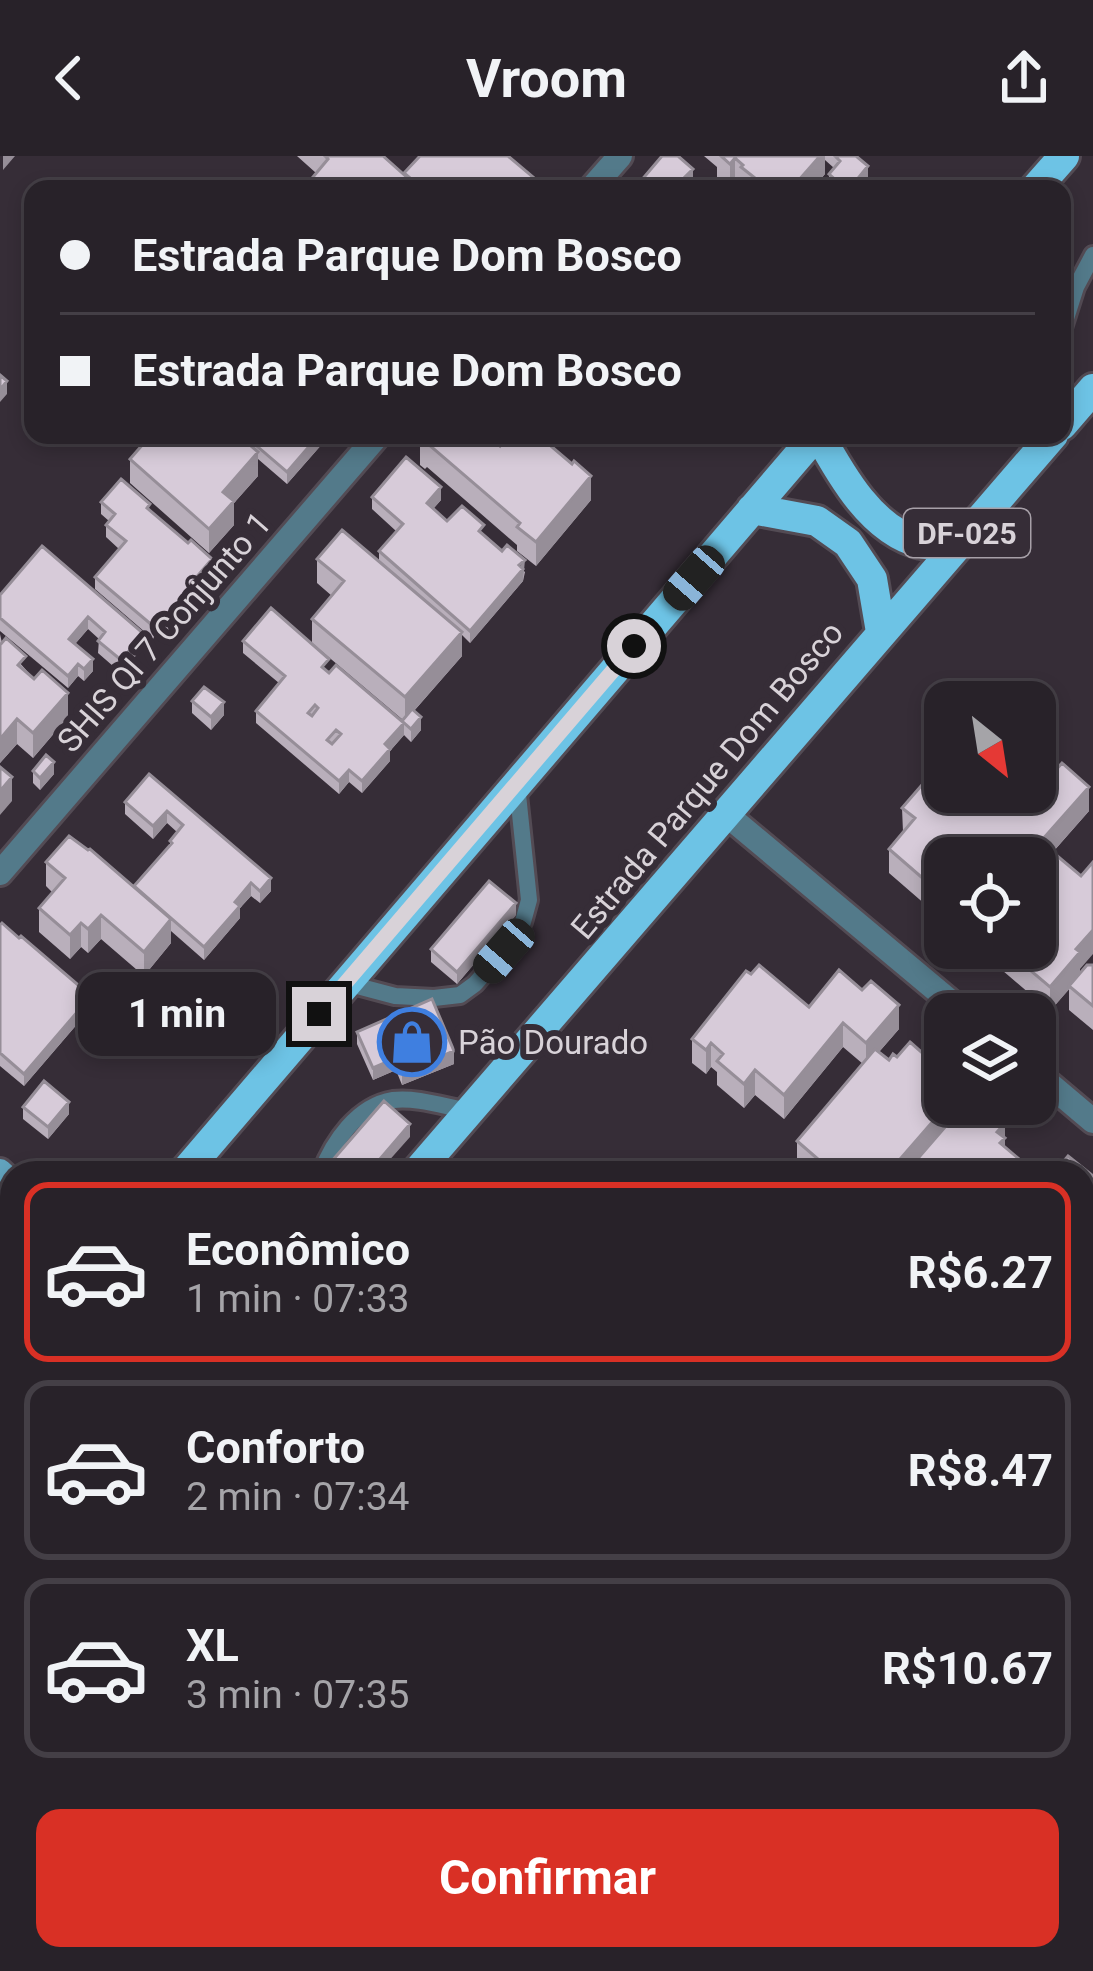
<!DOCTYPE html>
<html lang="pt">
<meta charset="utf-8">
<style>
body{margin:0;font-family:Roboto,sans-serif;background:#342f35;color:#f1f3f6;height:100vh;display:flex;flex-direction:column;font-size:45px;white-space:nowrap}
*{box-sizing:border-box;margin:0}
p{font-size:39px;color:#a5a4a8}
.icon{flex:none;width:66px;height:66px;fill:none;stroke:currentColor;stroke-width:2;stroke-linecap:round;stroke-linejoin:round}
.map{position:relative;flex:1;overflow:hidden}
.sheet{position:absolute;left:0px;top:1005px;width:1095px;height:810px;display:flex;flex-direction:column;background:#282229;border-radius:36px 36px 0 0;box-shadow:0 6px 18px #0003,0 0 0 3px #443f46}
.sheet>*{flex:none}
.top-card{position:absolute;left:24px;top:24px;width:1047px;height:264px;border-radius:24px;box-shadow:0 6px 18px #0003,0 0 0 3px #443f46;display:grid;align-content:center;height:264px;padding:0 36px;background:#282229}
.needle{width:78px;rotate:150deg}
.buttons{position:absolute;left:924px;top:525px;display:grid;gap:24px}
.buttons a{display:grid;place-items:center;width:132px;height:132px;border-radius:24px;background:#282229;box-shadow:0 6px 18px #0003,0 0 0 3px #443f46;font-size:60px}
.end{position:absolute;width:54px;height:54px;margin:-27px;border:15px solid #d8d2d8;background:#111;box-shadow:0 0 0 6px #111}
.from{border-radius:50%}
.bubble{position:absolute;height:84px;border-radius:24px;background:#282229;box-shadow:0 6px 18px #0003,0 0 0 3px #443f46;font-size:39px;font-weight:700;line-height:84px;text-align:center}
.car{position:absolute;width:36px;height:72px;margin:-36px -18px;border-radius:15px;box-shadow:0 0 9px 3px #0007;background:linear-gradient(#222 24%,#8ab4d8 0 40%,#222 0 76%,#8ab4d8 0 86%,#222 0)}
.top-card b{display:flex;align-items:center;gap:42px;height:114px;font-size:45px}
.top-card b+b{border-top:3px solid #443f46}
.top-card i{width:30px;height:30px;background:#f1f3f6}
ul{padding:21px 0 0;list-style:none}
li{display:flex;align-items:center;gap:36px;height:180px;margin:0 24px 18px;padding:0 12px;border:6px solid #443f46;border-radius:24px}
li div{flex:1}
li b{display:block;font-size:45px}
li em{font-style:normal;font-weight:700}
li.current{border-color:#d93025}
li>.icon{width:108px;height:108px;stroke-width:1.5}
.primary-button{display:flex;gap:24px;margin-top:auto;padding:24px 36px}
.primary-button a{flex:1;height:138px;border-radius:24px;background:#d93025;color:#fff;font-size:48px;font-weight:700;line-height:138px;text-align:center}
header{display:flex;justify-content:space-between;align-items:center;height:156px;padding:0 36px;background:#282229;font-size:54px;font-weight:700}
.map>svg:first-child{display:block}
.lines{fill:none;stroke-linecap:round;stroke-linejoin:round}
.lane-casing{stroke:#534b54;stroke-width:22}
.street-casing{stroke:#534b54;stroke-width:30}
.secondary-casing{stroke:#534b54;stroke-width:30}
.primary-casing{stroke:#534b54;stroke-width:36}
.lane{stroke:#537a8a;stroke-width:16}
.street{stroke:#537a8a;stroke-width:24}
.secondary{stroke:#62a3bd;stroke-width:24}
.primary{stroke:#6dc3e5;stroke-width:30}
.wall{fill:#b9afbb}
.shaded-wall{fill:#968e98}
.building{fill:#d7cbd9;stroke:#968e98;stroke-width:3;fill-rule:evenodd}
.route{stroke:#d8d2d8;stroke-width:15}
.labels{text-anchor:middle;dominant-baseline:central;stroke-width:12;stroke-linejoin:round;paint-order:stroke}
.shield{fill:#362d37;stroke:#a7a0a8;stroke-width:3}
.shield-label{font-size:30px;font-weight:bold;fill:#d8d2d8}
.street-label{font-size:33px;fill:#d8d2d8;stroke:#362d37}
.poi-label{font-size:33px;fill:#d8d2d8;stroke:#362d37;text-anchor:start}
</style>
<header><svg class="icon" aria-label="back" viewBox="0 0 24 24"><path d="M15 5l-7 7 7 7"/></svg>Vroom<svg class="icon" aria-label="share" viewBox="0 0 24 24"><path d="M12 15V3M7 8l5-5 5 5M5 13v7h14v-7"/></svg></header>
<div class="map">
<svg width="1093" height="1815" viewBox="0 0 1093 1815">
<rect width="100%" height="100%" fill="#362d37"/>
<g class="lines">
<g class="lane-casing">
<path id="lane" d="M1062,175L1076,131L1093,99
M346,827L395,840L434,842L460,839L475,828L504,795L523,766L529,744L517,629
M321,1017C333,986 357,950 393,944C417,941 446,951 470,955"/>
</g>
<g class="street-casing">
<path id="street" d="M591,33L620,0
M727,659L965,858
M0,717L378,279
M1035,916L1093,965
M901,1803L916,1815"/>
</g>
<g class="secondary-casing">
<path id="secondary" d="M0,1015L12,1026"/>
</g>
<g class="primary-casing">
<path id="primary" d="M1035,33L1064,0
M1062,269L1093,233
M819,279C841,319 872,375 921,387C932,390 947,387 959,387
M752,353L817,365L848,387L872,423L881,476
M184,1017L816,279
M416,1017L1053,279
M0,1233L12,1219
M0,1502L12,1488"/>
</g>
<use href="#lane" class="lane"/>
<use href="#street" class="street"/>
<use href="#secondary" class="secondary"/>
<use href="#primary" class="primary"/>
</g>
<path class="wall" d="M297,0H383L404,19L539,33L316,17Z
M704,0H856L868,22L865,26L873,33H831L829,31V18L834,12L825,4V18L812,33H741L735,26L730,32L717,21V11Z
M229,279H330L287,328L258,303V320L234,347V369L209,397L130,327V303Z
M425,279H538L572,308L591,344L536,410L517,395V389L427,311L425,313L420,309V285Z
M372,341L441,344L433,353L447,365L484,379L525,416L523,425L470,487L462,479V500L414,555L421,574L411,586L404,579L390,595V605L362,637L349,626L339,638L256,567V555L279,527L243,497V485L329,515L402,566L403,564L312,487V463L332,440L317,427V403L379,405V395L396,375L372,353Z
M101,346L150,356L212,415L194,437L197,452L170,483L155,479L153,483L95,433V421L119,393L106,381V369L109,365L101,358Z
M42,390L144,490L121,517L98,497L99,483L88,473L75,488L93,515L84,525L78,520L68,532L0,475V439Z
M0,478L2,487L68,561L33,602L17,588L0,607Z
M192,545L224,559L211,574L192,557Z
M33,615L54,618L40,634L33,627Z
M149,618L271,735L260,747L251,740L240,752V762L204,804L171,775V787L144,820L101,783L88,797L81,791L70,803L39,776V752L52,736L46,730V706L134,731L170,689V685L177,676L167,667L153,683L125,658V646Z
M945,636H1014L1012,638L1025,649L1089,655L1053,696L1080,817L1093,809V874L1069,854V833L1050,855L982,797V792H1035V702H945V766L942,764V746L934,756L889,717V693L903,676L902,652Z
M516,759L457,828L431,806V793Z
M0,769L91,852L24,930L0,910Z
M809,851L899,873L879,896L889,904L935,915L951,948L949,967L1002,964L1005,991L1025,1017H806L797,1009V985L863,908L843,891L784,963L755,939L744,952L717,929V916L711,911L706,918L692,907V883Z
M99,861L134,884L125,896L99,873Z
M357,876L454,908L402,929L396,914L373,924L357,888Z
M23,951L69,958L48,983L23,963Z
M1093,1117V1229L1086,1223L1083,1226V1128Z
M567,1803H636L626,1815H581Z
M986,1803H1038L1028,1815H1000Z"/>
<path class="shaded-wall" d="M3,0H15L3,14Z
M820,0H825V18L812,33H791Z
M735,2V26L730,32V8Z
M868,10V22L859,33V21Z
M693,13V25L685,33L684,22Z
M7,225V238L0,246V234Z
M319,279H330L287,328V316Z
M258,296V320L234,347V369L209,397V373L223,336Z
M591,320V344L536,410V386Z
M441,331V344L427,360V347Z
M212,403V415L188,444V431Z
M525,404L523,425L470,487V475Z
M197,440V452L170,483V471Z
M88,461V473L69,495V483Z
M462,476V500L405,565V541Z
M144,478V490L121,517V504Z
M93,503V515L84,525V513Z
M78,508V520L68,532V520Z
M68,537V561L33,602V577Z
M224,546V559L211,574V561Z
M421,561V574L411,586V573Z
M17,563V588L0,607V583Z
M404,567V579L390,595V605L362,637V625L385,588Z
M1041,581V605L1035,612V588Z
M54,606V618L40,634V622Z
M349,614V626L339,638V625Z
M12,621V645L0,659V635Z
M1089,631V655L1035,716V702H1026Z
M167,655V667L153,683V670Z
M945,719V742L942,739V746L934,756V732Z
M271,722V735L260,747V735Z
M251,727V740L240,752V762L204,804V791L235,746Z
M516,747V759L457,828V816Z
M101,759V783L88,797V773Z
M171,763V787L144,820V796Z
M81,767V791L70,803V779Z
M1093,774V798L1080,813V821L1050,855V831L1076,793Z
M91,840V852L24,930V918Z
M899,849V873L866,911V887Z
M843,867V891L784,963V939Z
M134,872V884L125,896V883Z
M711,887V911L706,918V894Z
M454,895V908L402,929V917Z
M396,902V914L373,924V912Z
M755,914V939L744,952V928Z
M945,928V948H951L949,971L907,1017H888Z
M69,946V958L48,983V971Z
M1002,951V971L1005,967V1006L995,958Z
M410,968V981L378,1017H368Z
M1093,1033V1045L1083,1058V1046Z
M1086,1199V1223L1083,1226V1202Z
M1093,1408V1421L1085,1430V1418Z
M1093,1573V1585L1083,1597V1584Z
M1093,1715V1739L1083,1750V1726Z
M80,1803H101L90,1815H70Z
M615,1803H636L626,1815H607Z
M1010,1803H1018V1815H1010Z
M1021,1803H1038L1028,1815H1021Z"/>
<path class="building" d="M325,0H383L420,33H303L328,3Z
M420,0H508L539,26L532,33H423L404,17Z
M662,0H678L693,13L684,22L697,33H634Z
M721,0H820L791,33H769L741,11L743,9L735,2L730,8Z
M835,0H856L868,10L859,21L873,33H846L829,18L840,5Z
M0,219L7,225L0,234Z
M151,279H229L239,288L243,283L258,296L223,336L234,345L209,373L130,303Z
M244,279H319L287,316Z
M425,279H498L493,284L500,290L507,281L505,279H538L572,308L574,305L591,320L536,386L517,371L520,367L427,287L425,289L420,285Z
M406,301L441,331L427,347L447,365L462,350L484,369L479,375L502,395L507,389L525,404L519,409L523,413L470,475L379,395L403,368L372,341Z
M121,323L150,348L147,352L188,387L191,384L212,403L188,431L197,440L170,471L155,467L153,470L95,421L126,385L106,369L115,358L101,346Z
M342,374L462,476L405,541L312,463L344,425L317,403Z
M42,390L144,478L121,504L98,485L105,476L88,461L69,483L93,503L84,513L78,508L68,520L0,462V439Z
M271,452L329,503L322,511L329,517L336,509L404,567L385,588L390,593L362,625L349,614L339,625L256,555L285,520L243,485ZM315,549L318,552L312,560L308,557ZM336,574L341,578L332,588L327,584Z
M6,482L26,500L18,509L34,523L42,514L68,537L33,577L17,563L0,583V489Z
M204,531L224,546L211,561L192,545Z
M412,553L421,561L411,573L402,565Z
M46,599L54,606L40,622L33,615Z
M1062,607L1089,631L1026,702H945V719L934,732L889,693L915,662L902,652L940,608L945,612V636H1010L1025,649Z
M0,611L12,621L0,635Z
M149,618L271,722L260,735L251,727L235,746L240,750L204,791L134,730L172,687L170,685L183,669L167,655L153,670L125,646Z
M69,680L88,694L90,693L171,763L144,796L101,759L88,773L81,767L70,779L39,752L65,722L46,706Z
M1049,693L1081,720L1093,706V774L1076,793L1080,796L1050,831L1004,792H1035V710Z
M489,725L516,747L457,816L431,793Z
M2,767L19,782L21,780L91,840L24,918L0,897V769Z
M759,809L809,851L839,814L862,834L871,825L899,849L866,887L843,867L784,939L755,914L744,928L717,905L723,898L711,887L706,894L692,883L746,815L751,818Z
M1087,809H1093V850L1069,830Z
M432,843L454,895L402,917L396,902L373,912L357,876Z
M109,849L134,872L125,883L99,861Z
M910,886L935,908L931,912L945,924L944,943L945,948H948L888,1017H834L797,985L875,893L889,904L893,898L897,901Z
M44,925L69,946L48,971L23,951Z
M384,945L410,968L368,1017H329L325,1013Z
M965,948H999L1002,951L995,958L1005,967L997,976L1005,982L1000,987L1025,1008L1017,1017H910L907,1015Z
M1068,1000L1093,1020V1033L1083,1046V1017H1049L1055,1010L1058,1012Z
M1093,1117V1136L1083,1128Z
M1083,1144L1092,1151L1093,1150V1205L1086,1199L1083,1202Z
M1093,1364V1408L1085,1418L1083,1416V1376Z
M1083,1557L1093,1566V1573L1083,1584Z
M1083,1701L1093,1710V1715L1083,1726Z
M10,1726L12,1728V1803H80L70,1815H0V1727Z
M596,1803H615L607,1813Z
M637,1803H741L746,1807L738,1815H645L634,1806Z
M774,1803H810L824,1815H763Z
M155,1807L164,1815H148Z
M89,1808L97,1815H83Z"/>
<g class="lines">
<path class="route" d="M319,858L634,490"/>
</g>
<defs>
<g id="shop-ring" transform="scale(3.45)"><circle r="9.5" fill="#362d37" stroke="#3f7fe0" stroke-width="1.5"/><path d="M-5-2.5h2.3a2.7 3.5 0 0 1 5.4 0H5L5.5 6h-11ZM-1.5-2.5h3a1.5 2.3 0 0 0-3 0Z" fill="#3f7fe0"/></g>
</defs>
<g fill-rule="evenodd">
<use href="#shop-ring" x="412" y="886"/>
</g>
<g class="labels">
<rect class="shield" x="904" y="353" width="126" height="48" rx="9"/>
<g class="shield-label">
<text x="967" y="377">DF-025</text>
</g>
<g class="street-label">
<text transform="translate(164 476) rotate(-49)">SHIS QI 7 Conjunto 1</text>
<text transform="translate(707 624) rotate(-50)">Estrada Parque Dom Bosco</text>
</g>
<g class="poi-label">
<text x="458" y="886">Pão Dourado</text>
</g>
</g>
</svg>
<div class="buttons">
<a><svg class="needle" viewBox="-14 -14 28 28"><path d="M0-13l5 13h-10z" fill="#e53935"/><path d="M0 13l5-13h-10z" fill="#a5a4a8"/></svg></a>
<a><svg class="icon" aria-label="locate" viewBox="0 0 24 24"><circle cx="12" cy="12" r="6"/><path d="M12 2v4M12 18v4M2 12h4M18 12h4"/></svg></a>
<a><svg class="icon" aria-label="layers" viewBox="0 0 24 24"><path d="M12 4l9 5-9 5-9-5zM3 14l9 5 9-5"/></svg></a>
</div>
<i class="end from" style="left:634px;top:490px"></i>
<i class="end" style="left:319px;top:858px"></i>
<div class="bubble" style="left:78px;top:816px;width:198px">1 min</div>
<i class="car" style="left:694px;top:422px;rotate:221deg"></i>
<i class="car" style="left:504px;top:795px;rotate:221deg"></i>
<div class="top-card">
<b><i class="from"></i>Estrada Parque Dom Bosco</b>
<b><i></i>Estrada Parque Dom Bosco</b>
</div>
<section class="sheet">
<ul>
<li class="current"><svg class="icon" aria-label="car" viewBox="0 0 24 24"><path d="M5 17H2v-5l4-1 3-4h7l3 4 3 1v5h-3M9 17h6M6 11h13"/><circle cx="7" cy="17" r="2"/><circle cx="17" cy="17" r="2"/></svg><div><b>Econômico</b><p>1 min · 07:33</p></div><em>R$6.27</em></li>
<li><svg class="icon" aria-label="car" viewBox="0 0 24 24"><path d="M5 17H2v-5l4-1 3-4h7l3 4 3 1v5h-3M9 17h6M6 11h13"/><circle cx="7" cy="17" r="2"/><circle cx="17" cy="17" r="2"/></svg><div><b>Conforto</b><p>2 min · 07:34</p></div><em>R$8.47</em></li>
<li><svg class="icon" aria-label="car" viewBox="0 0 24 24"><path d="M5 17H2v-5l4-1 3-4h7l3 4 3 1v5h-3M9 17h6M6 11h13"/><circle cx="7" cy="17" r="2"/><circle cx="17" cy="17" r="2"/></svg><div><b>XL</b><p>3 min · 07:35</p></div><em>R$10.67</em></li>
</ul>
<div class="primary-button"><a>Confirmar</a></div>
</section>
</div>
